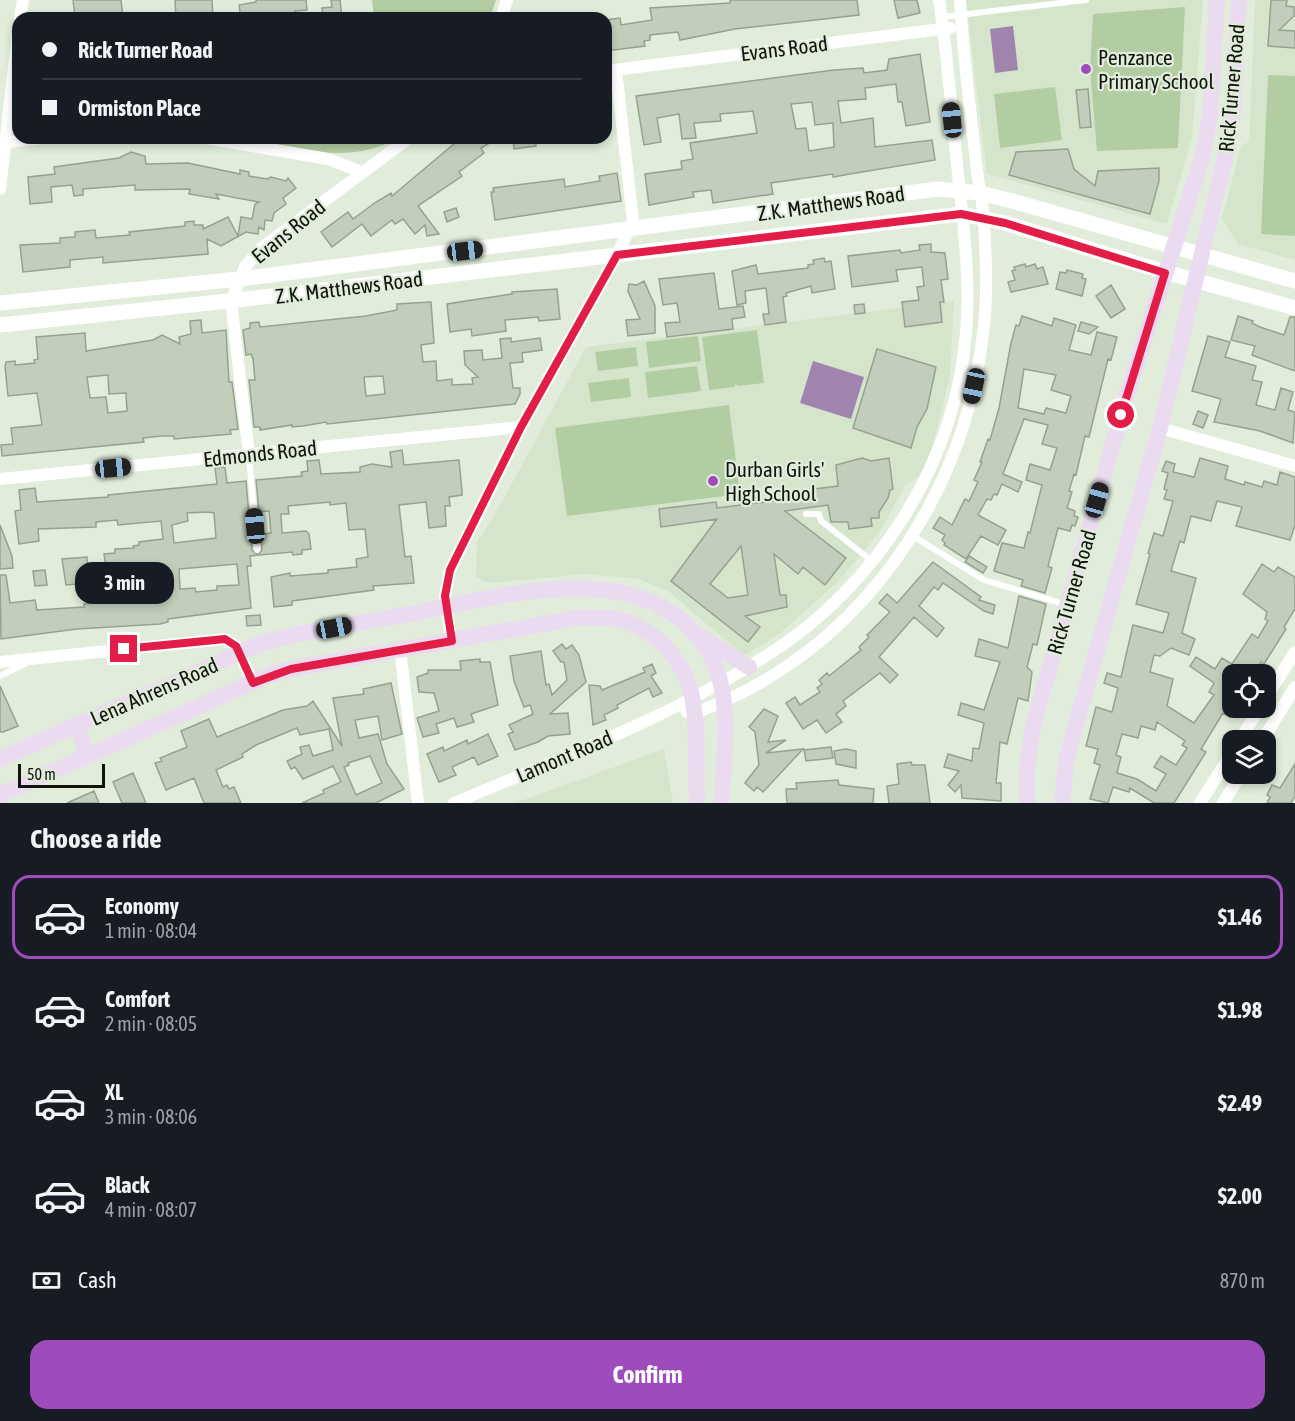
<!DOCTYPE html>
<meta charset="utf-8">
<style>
body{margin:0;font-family:"Asap Condensed",sans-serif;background:#242831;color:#f1f3f6;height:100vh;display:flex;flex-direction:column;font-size:22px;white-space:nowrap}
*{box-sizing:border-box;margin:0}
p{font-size:20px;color:#9ea1a6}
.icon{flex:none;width:33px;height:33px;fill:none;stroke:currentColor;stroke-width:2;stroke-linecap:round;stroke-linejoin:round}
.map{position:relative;height:803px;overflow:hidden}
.drawer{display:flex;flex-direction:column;background:#171b24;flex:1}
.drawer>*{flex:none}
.top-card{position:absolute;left:12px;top:12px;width:600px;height:132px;border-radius:18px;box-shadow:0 3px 9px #0003;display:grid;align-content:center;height:132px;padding:0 30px;background:#171b24}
.controls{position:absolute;left:1222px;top:664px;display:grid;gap:12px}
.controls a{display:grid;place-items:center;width:54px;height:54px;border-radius:12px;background:#171b24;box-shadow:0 3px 9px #0003;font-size:30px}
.scale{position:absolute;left:18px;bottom:15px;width:87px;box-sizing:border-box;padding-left:6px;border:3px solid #11150e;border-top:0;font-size:16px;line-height:21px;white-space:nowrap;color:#11150e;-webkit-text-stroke:4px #e1edda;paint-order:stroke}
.end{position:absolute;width:27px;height:27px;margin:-14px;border:8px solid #e11d48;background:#fff;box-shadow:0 0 0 3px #fff}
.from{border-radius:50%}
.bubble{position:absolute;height:42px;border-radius:18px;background:#171b24;box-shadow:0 3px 9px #0003;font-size:20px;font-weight:700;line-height:42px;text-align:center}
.car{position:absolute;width:18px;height:36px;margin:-18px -9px;border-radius:8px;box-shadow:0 0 4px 2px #0007;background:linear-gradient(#222 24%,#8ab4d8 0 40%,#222 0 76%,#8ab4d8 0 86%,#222 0)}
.top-card b{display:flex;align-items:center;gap:21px;height:57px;font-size:22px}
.top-card b+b{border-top:2px solid #363941}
.top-card i{width:15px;height:15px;background:#f1f3f6}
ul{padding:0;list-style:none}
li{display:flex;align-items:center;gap:18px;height:84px;margin:0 12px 9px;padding:0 18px;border:3px solid transparent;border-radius:18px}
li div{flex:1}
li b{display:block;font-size:22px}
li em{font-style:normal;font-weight:700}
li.active{border-color:#9e4cbb}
li>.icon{width:54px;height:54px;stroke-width:1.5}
h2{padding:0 30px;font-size:27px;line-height:72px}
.pay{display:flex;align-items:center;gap:15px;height:66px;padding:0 30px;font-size:22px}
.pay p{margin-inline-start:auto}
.button{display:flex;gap:12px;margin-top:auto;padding:12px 30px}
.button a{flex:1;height:69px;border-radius:18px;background:#9e4cbb;color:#fff;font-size:24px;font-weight:700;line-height:69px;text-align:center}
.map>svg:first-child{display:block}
.built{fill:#d5e5cb}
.green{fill:#b3cda3}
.water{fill:#a184ad}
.building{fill:#c2cebb;stroke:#96a290;stroke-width:1.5;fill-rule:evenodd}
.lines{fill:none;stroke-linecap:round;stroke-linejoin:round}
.service{stroke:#fff;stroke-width:6}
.minor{stroke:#fff;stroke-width:12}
.tertiary{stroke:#fff;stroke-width:15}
.secondary{stroke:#eadbf0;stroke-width:16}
.route{stroke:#e11d48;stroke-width:8}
.poi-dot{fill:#9e4cbb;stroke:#e1edda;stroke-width:2}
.labels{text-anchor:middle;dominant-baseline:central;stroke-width:4.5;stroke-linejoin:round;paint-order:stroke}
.street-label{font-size:21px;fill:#11150e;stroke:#e1edda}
.poi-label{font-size:21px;fill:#11150e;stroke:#e1edda;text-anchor:start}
</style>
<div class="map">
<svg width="1295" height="803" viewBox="0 0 1295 803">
<rect width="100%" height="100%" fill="#e1edda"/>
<path class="built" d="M966,0H1203L1192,137L1167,224L987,174Z
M1255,0H1295V260L1238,244L1222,218L1241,147L1249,141Z
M954,301L950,377L932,448L919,477L906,484L881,530L838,582L779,634L747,654L741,653L669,592L639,579L587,574L488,583L476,577L477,542L497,511L586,347Z
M664,749L673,803H515Z"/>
<path class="green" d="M372,0H496L490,18H374Z
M1185,7L1178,148L1097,151L1090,69L1093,14Z
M1268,75L1295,76V236L1261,234Z
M1055,87L1062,140L1000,148L994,94Z
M242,138H397C351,166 292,148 242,138Z
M757,330L764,383L738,386L735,384V387L709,390L702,337Z
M698,336L701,361L649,368L646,342Z
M636,347L638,366L598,371L595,352Z
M697,366L701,391L648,398L645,372Z
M629,378L631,397L591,402L588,383Z
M729,405L740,494L567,516L555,428Z"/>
<path class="water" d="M1013,26L1018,70L995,73L990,29Z
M813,361L864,377L851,419L800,403Z"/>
<path class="building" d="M73,0H121L123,18H75Z
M175,0H212L213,18H176Z
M256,0H306L307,10L295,11V18H241L239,5L256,2Z
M331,0H340L342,18H323L322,8L332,7Z
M730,0H857L859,15L735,29L680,40L678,32L650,35V40L644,41L645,46L606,51V20L620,18L621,25L652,20L650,8L730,3Z
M894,0H917L920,13L898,18Z
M1271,0H1287L1286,6L1294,7V16L1279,30L1295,31V48L1268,46Z
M920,54L930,122L906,126L902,102H898L896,84L865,88L866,99L838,101L841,123L873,118L875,147L932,140L935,160L850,174L833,177V174L771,183L773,194L713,203L711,190L693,192L694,197L649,205L645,174L682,169L681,161L693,159L690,143L757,133L753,111L743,112L720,114L721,121L694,123L696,138L682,139L679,114L657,118L661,142L644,145L636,96L834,70L863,68L864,73L887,70L889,59ZM812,102L815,125L833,123L834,147L809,151L806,128L796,129L791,104Z
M1088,89L1091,127L1080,128L1076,90Z
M461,138H498L481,148L484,153L459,172L462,176L418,206L439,234L427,236L425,225L415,234L403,219L395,224L392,220L371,236L362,224L332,247L321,232L348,212L353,219L376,202L391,193L392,196Z
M513,138H535L536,146L514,149Z
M1068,149L1074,169L1095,186L1098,171L1159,168V181L1150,214L1009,175L1016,152Z
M131,152L145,156L146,164L188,163L240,174V170L249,172V176L267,179L271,177L286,181L288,178L296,188L283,198L286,204L274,213L272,221L265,220L264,230L259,227L258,234L246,232L221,246L207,239L208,254L103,263V257L70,260V267L23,272L20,245L60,243V238L75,237V232L95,230L96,238L130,235L129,232L185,226V222L194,221V225H203V229L228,217L238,236L241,217L252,219L255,204L259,202L216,194L219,199L189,194L190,189L135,190V185L83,189V195L74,196L72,185L51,187L52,202L30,204L28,177L55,174L54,167L119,158Z
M617,173L621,201L495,220L491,192H494L493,188L564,179L565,187L600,181L599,176Z
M456,208L459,217L447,222L444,212Z
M931,244V252L945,253L948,279L941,280L944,302H940L942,322L905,327L902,302L919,300L917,287L924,286L922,267L896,270L898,281L852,287L848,256L900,250L901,253L920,250L919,245Z
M824,258L825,262L831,261L835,289L812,293L811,286L786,293L787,296L783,297L786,322L765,325L763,314H769L766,288L745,291L746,303L737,305L732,271L756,265L758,274L808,268V265L814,264L813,260Z
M1025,264L1026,267L1035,264L1037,269L1043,267L1048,284L1011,292L1008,282L1015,280L1012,271L1015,270L1014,267Z
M1067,270L1083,274L1082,278L1086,279L1082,296L1056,289L1060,272L1066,273Z
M714,273L719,309L743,306L745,317L732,319L733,329L667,337L665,323L680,322L677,303L663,305L659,279Z
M644,281L655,306V333L628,336L626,320L640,319L628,291L629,284L637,285Z
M1111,285L1125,309L1111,318L1096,296Z
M557,289L560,319L539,321L538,317L505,320L506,331L472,336L471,329L450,332L447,304L512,294V292Z
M431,302L434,343L421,345L423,362L436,361L437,381L452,379V385L473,384L472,378L478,377L465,365L464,351L482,350L483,360L502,358L500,339L511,338V342L540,338L542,350L522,353L523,362L510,363L513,388H520V394L515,404L327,424L326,422L303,426L292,427V425L260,430V427H254L249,380H255L253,359L251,354L246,355L243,330L250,328V323L259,322L260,327L366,316L397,310V304ZM383,376L385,394L366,396L364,377Z
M864,304L865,313L855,314L854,305Z
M1022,316L1052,326L1054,318L1076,325L1069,350L1091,355L1097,332L1117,337L1111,360L1108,359L1089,437L1085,436L1076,475L1074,474L1069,491L1072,492L1067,508L1075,511L1074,516L1078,517L1075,526L1072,525L1070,531L1058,528L1048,566L1052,568L1045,593L1021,586L1023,580L994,571L1002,543L1024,548L1028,532L1030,533L1042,485L1026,480L1030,464L1050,470L1057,448L1042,444L1048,425L1024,419L1003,474L1022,482L1018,492L1002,484L997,495L994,494L991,500L987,499L978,515L1006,530L998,545L981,536L966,559L944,545L945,543L942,540L945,535L933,528L940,517L952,525L965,499L969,501L978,482L974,480L982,462H980L988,439L990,440L999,408L1011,343L1016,325L1019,326ZM1024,369L1056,375L1051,390L1071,396L1066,413L1046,408L1044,414L1018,408Z
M1238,316L1253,321L1252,323L1260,327L1284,335L1290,317H1295V371L1252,355L1255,346L1231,340Z
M201,320L202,333L226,330L229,382H232L238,429L230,430L231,434L174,439V436H161L143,438L144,442L2,456L1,445L13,444L11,428L42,425L37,393L8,396L5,366L6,362L15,361V365L35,363L34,360L38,359L36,337L85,333L86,351L153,340L162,335L180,344L179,337L191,334L190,321ZM108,375L109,394L126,393L127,411L108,413L106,397L90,398L87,377Z
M1081,322L1098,327L1089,334L1078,331Z
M1208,336L1230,342L1225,357L1256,366L1252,380L1262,382L1256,405L1275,410L1281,388L1293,392L1288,410L1295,412L1293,443L1260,431L1214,422L1221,399L1192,391Z
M877,349L936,367L927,409L917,427L911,448L853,428Z
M1198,411L1208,415L1203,428L1193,424Z
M402,450L404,465L459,460L462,491V495L449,497L450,506H445L446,526L429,528L426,502L399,505L405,557L411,556L414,583L373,586L374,590L292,601V605L274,607L271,577L290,573V576L328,573V570L357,567L356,559L368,557L365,529L349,530L346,503L330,505V502L288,506L289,514H281L282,533L306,531L309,534L311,549L302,550V554L293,555L292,552L250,556L251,566H247L251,608L168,619V622L160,624L77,629L1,639L0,575H6L10,603L35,600L37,610L84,607V604L116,601L114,583L108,584L104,554L115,553V549L134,548L133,546L139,545V542L163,539L161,521L118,525L117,520L96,522V527L38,529L39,541L19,544L15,511L21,510L19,490L35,488L37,502L108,497V495L217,484L215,468L225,467L227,483L246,481L252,550L258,555L262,550L261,534L271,533L269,511L259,512L256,480L302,476L301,472L308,471L307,461L319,460L321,474L360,472V467L372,464L392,467L390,452ZM207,512L214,513L216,538L174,543L172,525L188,521L187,513ZM237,564L239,585L217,586V590L196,592L195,588L180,589L179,569Z
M862,458L871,461L889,458L893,489L890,490L888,498L879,512V518H871L872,526L849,529L848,522H831L828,505L785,511L846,558L825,585L803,567L798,574L774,554L780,595H786L787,607L745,616L760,627L748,642L671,581L717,519L661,527L659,509L716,502L717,508L783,500L782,493L838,486L836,465ZM741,546L748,595L728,598L710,584Z
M1200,458L1228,466L1225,479L1244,485L1245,482L1262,487L1264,481L1277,485L1280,472L1295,477V525L1290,540L1236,526L1242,507L1217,501L1211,521L1191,516L1184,543L1180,541L1171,571L1196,578L1182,633L1195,639L1189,655L1171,648L1160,656L1154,655L1150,672L1173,679L1167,706L1194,723L1214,695L1209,692L1214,683L1190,666L1196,657L1215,669L1222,658L1232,664L1252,634L1258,638L1268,621L1265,619L1267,612L1243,594L1262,564L1274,572L1278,567L1295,577V609L1284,627L1286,629L1264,664L1261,662L1253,675H1233V712L1230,717L1223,713L1201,749L1206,752L1174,803H1154L1130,788L1129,792L1113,787L1108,803L1090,799L1100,765L1094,763L1098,749L1086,746L1096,707L1112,712L1118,688L1104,683L1107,673L1121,677L1133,625L1163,633L1169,613L1136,604L1150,554L1148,553L1154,533L1163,536L1173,501L1164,499L1167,490L1164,489L1168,473L1162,471L1166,461L1175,464L1173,472L1194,477ZM1157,722L1185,741L1182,745L1187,748L1176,765L1161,756L1154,767L1166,774L1156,791L1137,779L1117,773L1121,757L1116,755L1122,734L1138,738L1141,726L1155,730Z
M0,525L12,556L13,568L0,569Z
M969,556L987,567L983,573L965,562Z
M87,557L89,583L66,585L62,559Z
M933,562L981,597L979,600L995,605L993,614L984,611L943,583L938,590L934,587L919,606L944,628L937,637L914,617L879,657L898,675L890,683L880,673L843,701L846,706L836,714L842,722L826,733L817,720L803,729L786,703L795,697L800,705L820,692L817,688L822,684L819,680L827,673L829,676L861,650L859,647L869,637L867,635L890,612L879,603L887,594L897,603Z
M45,570L47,585L35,586L33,571Z
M1019,596L1046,604L1037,645L1033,644L1027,667L1032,672L1028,701L1018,698L1007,744L1000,742L996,783H1001V801L962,798L961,785L955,792L948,785L959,771L944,767L948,754L972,761L973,748L979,749L984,723L958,715L961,703L984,710L1000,662L975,656L979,639L1008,648Z
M260,615L261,625L247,626L246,616Z
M562,644L566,649L572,645L579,655L586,682L550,714L568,713L570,734L548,736L538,742L515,750L508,734L513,732L509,725L533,714L530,705L524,707L514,681L510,656L541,651L546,685L549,684L552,695L567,680L564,662H561L553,651Z
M480,659V662H490L498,705L471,714L474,722L457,727L454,718L436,724L439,733L423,737L417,718L439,711L434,693L419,692L417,677L428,673V670H461L460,661Z
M652,664L656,673L651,676L662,693L653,697L649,688L617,705L618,708L604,715L606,720L593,725L589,685L600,686L602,690L645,672L643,668Z
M391,683L402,734L382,740L378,716L355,720L359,738L378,734L387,764L404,789L376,803H302L324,793L323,790L341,782L333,766L303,779L295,767L291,769L287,761L302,754L300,747L309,745L313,756L333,750L329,729L300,735L297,728L256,745L242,754L243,757L216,770L223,787L227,785L229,789L234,787L241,803H204L194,778L166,790L155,763L162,761L160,758L187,747L181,731L209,719L217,737L283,710L307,706L313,701L342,746L333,698L364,694L363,689ZM370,756L382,783L356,795L344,767L349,765L348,763Z
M0,686L18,726L3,732H0Z
M764,709L778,716L768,742L786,740L766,753L803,749L763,792L757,787L754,791L745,783L759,765L755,732L749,727Z
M488,734L498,756L478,765L474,757L452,767L456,775L439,782L427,754L443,747L444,751L467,740L468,744Z
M831,747L833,758L806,761L804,750Z
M846,749L856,751V768L836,764L834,751Z
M911,762L912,765H925L930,803H889L887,786L899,784L897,764Z
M1295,764V796L1291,803H1267L1270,797L1267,795L1272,785L1280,788Z
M133,773L146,803H122L113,782Z
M838,780L839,785L874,789L873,803H787L786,789H797L796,783Z
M94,791L99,803H67Z"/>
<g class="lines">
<path class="service" d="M942,17L1086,0
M249,455L257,550
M806,514H819L821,521L872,561
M913,536L984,580L1067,605
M0,676L26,663"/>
<path class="minor" d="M20,18L23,0
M501,18L507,0
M606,71L950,28
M205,138L328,159L362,172
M0,143L42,138
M0,189L18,32
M1160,428L1295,466
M249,455L231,301L245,267L260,249L409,138
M0,479L521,427
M451,641L445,596L450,570L521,427L617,255L633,221L616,70
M400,648L418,803
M0,662L225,639L236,646L253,683
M1266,698L1295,652
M687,712L693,714C713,706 733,698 751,688C882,617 966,480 983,334C988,297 986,258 984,221C983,204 979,188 977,171C971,114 963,57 960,0
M1239,741L1260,708
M1262,741L1295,687
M454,803C560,758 669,718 766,656C877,586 955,464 966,333C971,274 962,214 956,155C951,104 947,51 939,0
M1200,803L1233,751
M1223,803L1241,774"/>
<path class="tertiary" d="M0,303L239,279L938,189L980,193L1012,201L1295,281
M0,325L229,301L961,214L1005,223L1165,272L1295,308"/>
<path class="secondary" d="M701,637L749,667
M76,725L88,756
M0,759C60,732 121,706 181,680C210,667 239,650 269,641C314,629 363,623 409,614C500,597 646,551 707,650C735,695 723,753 722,803
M0,795L269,675L291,669L577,618C593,618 612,617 628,622C660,634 685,663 692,696C698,724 696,773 697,803
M1027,803V768L1033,726L1127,394L1203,155L1210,115L1217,0
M1062,803L1066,760L1160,428L1227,149L1233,113L1239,0"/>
</g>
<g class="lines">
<path class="route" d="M124,649L225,639L236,646L253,683L291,669L452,641L445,596L450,570L521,427L617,255L961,214L1005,223L1165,273L1121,415"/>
</g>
<g class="poi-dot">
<circle cx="1086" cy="69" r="6"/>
<circle cx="713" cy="481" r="6"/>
</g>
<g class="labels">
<g class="street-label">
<text transform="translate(784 48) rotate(-7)">Evans Road</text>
<text transform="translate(1231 88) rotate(-85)">Rick Turner Road</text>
<text transform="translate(831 203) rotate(-8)">Z.K. Matthews Road</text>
<text transform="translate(288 231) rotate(-39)">Evans Road</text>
<text transform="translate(349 287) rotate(-7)">Z.K. Matthews Road</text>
<text transform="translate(260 453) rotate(-6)">Edmonds Road</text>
<text transform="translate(1071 592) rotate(-74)">Rick Turner Road</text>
<text transform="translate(154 691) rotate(-24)">Lena Ahrens Road</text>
<text transform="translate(564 756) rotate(-23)">Lamont Road</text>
</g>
<g class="poi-label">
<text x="1098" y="57">Penzance<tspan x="1098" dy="24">Primary School</tspan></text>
<text x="725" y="469">Durban Girls'<tspan x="725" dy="24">High School</tspan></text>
</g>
</g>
</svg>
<div class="controls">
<a><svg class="icon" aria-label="locate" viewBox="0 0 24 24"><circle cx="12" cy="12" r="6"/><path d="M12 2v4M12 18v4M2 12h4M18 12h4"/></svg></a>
<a><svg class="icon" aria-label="layers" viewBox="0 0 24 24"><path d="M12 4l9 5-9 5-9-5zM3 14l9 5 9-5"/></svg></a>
</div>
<div class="scale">50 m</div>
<i class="end from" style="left:1121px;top:415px"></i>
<i class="end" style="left:124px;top:649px"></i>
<div class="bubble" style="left:75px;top:562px;width:99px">3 min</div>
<i class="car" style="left:952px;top:120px;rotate:354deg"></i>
<i class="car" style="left:465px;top:251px;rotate:83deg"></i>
<i class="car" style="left:974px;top:386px;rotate:192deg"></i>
<i class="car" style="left:113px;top:468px;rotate:84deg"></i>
<i class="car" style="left:1097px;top:500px;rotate:16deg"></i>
<i class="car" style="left:255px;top:526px;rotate:355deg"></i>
<i class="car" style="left:334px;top:628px;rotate:79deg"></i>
<div class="top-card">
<b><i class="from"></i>Rick Turner Road</b>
<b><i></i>Ormiston Place</b>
</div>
</div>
<section class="drawer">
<h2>Choose a ride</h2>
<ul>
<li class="active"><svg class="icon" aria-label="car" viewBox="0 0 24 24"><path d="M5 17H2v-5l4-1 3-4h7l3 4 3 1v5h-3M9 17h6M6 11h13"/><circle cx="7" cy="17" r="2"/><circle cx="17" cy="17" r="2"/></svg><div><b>Economy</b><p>1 min · 08:04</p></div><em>$1.46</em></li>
<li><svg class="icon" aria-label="car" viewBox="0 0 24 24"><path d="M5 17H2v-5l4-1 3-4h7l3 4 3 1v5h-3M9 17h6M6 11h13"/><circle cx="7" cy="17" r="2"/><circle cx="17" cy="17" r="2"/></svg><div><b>Comfort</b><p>2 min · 08:05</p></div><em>$1.98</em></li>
<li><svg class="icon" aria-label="car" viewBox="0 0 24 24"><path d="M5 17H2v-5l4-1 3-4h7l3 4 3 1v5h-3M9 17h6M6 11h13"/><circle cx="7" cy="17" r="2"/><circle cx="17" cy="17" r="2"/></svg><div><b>XL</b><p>3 min · 08:06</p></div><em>$2.49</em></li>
<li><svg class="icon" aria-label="car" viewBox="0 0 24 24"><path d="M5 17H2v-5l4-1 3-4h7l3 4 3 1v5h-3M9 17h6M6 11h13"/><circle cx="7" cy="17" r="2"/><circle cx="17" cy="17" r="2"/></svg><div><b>Black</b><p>4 min · 08:07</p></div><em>$2.00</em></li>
</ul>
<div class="pay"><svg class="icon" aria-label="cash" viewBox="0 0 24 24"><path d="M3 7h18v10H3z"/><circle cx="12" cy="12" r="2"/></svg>Cash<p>870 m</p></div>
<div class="button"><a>Confirm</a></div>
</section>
